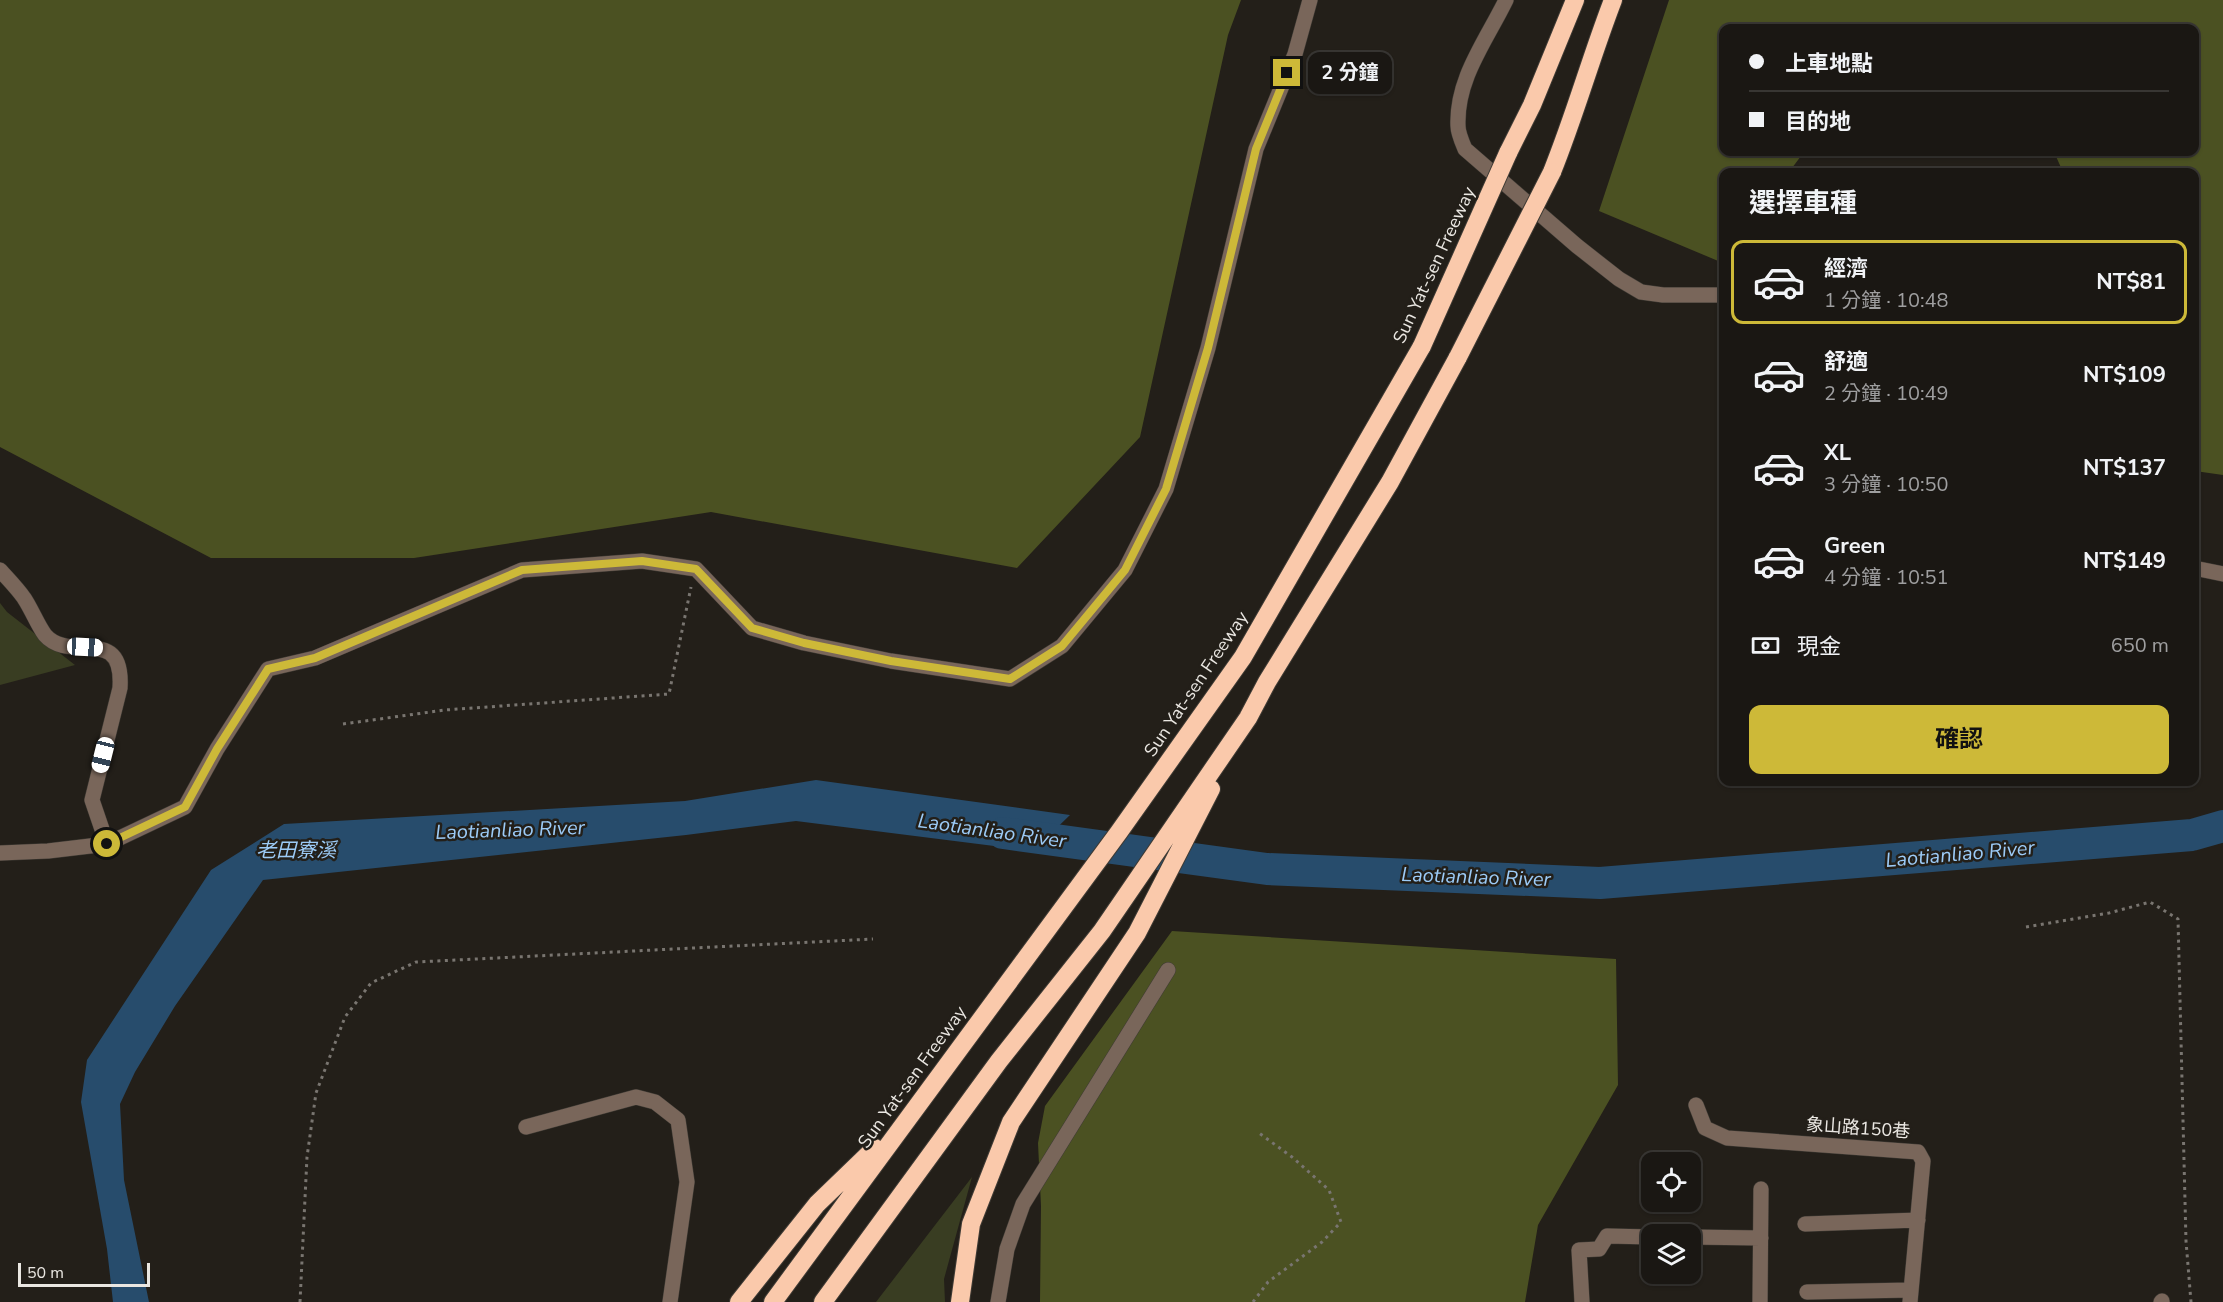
<!DOCTYPE html>
<html lang="zh-TW">
<meta charset="utf-8">
<style>
body{margin:0;font-family:"Nunito Sans","Noto Sans TC",sans-serif;background:#272421;color:#f1f3f6;height:100vh;display:flex;flex-direction:column;font-size:22px;white-space:nowrap}
*{box-sizing:border-box;margin:0}
p{font-size:20px;color:#9f9fa0}
.icon{flex:none;width:33px;height:33px;fill:none;stroke:currentColor;stroke-width:2;stroke-linecap:round;stroke-linejoin:round}
.map{position:relative;flex:1;overflow:hidden}
.drawer{position:absolute;left:1719px;top:168px;width:480px;height:618px;display:flex;flex-direction:column;background:#1a1713;border-radius:12px;box-shadow:0 2px 4px #0004,0 0 0 2px #383633}
.drawer>*{flex:none}
.hud{position:absolute;left:1719px;top:24px;width:480px;height:132px;border-radius:12px;box-shadow:0 2px 4px #0004,0 0 0 2px #383633;display:grid;align-content:center;height:132px;padding:0 30px;background:#1a1713}
.fabs{position:absolute;left:1641px;top:1152px;display:grid;gap:12px}
.fabs a{display:grid;place-items:center;width:60px;height:60px;border-radius:12px;background:#1a1713;box-shadow:0 2px 4px #0004,0 0 0 2px #383633;font-size:30px}
.scale{position:absolute;left:18px;bottom:15px;width:132px;box-sizing:border-box;padding-left:6px;border:3px solid #eae7e2;border-top:0;font-size:16px;line-height:21px;white-space:nowrap;color:#eae7e2;-webkit-text-stroke:4px #231f19;paint-order:stroke}
.end{position:absolute;width:27px;height:27px;margin:-14px;border:8px solid #cdb938;background:#111;box-shadow:0 0 0 3px #111}
.from{border-radius:50%}
.bubble{position:absolute;height:42px;border-radius:12px;background:#1a1713;box-shadow:0 2px 4px #0004,0 0 0 2px #383633;font-size:20px;font-weight:700;line-height:42px;text-align:center}
.car{position:absolute;width:18px;height:36px;margin:-18px -9px;border-radius:8px;box-shadow:0 0 4px 2px #0007;background:linear-gradient(#fff 24%,#345 0 40%,#fff 0 76%,#345 0 86%,#fff 0)}
.hud b{display:flex;align-items:center;gap:21px;height:57px;font-size:22px}
.hud b+b{border-top:2px solid #383633}
.hud i{width:15px;height:15px;background:#f1f3f6}
ul{padding:0;list-style:none}
li{display:flex;align-items:center;gap:18px;height:84px;margin:0 12px 9px;padding:0 18px;border:3px solid transparent;border-radius:12px}
li div{flex:1}
li b{display:block;font-size:22px}
li em{font-style:normal;font-weight:700}
li.selected{border-color:#cdb938}
li>.icon{width:54px;height:54px;stroke-width:1.5}
h2{padding:0 30px;font-size:27px;line-height:72px}
.pay{display:flex;align-items:center;gap:15px;height:66px;padding:0 30px;font-size:22px}
.pay p{margin-inline-start:auto}
.primary-button{display:flex;gap:12px;margin-top:auto;padding:12px 30px}
.primary-button a{flex:1;height:69px;border-radius:12px;background:#cdb938;color:#111;font-size:24px;font-weight:700;line-height:69px;text-align:center}
.map>svg:first-child{display:block}
.green{fill:#393d22}
.forest{fill:#4b5122}
.water{fill:#274c6c}
.lines{fill:none;stroke-linecap:round;stroke-linejoin:round}
.river{stroke:#274c6c;stroke-width:32}
.minor-casing{stroke:#3f3b35;stroke-width:16}
.highway-casing{stroke:#3f3b35;stroke-width:20}
.path{stroke:#797570;stroke-width:3;stroke-dasharray:3 4.5;stroke-linecap:butt}
.minor{stroke:#79665a;stroke-width:15}
.highway{stroke:#fac9ab;stroke-width:18}
.highway-bridge-casing{stroke:#3f3b35;stroke-width:20;stroke-linecap:butt}
.highway-bridge{stroke:#fac9ab;stroke-width:18}
.route{stroke:#cdb938;stroke-width:8}
.labels{text-anchor:middle;dominant-baseline:central;stroke-width:5;stroke-linejoin:round;paint-order:stroke}
.street-label{font-size:18px;fill:#eae7e2;stroke:#231f19}
.water-label{font-size:20px;font-style:italic;fill:#9ccbf7;stroke:#231f19}
</style>
<div class="map">
<svg width="2223" height="1302" viewBox="0 0 2223 1302">
<rect width="100%" height="100%" fill="#231f19"/>
<path class="green" d="M0,603L7,612L75,665L0,685Z
M972,1177L944,1279L945,1302H876Z"/>
<path class="forest" d="M0,0H1241L1228,35L1140,437L1017,568L711,512L414,558H211L0,447Z
M1669,0H2223V475L2195,471L2194,172H2063L2054,152H2194V28H1724V152H1804L1789,172H1724L1723,263L1599,211Z
M1172,931L1616,959L1618,1085L1538,1225L1525,1302H1040L1041,1206L1038,1143L1045,1106Z"/>
<path class="water" d="M816,780L1070,815L1033,851L796,821L686,835L263,880L175,1006L135,1072L120,1104L124,1180L149,1302H113L107,1249L81,1102L87,1060L211,870L284,824L685,801Z"/>
<g class="lines">
<path class="river" d="M1003,833L1267,869L1600,883L2192,835L2223,826"/>
<g class="minor-casing">
<path id="minor" d="M1506,0C1486,41 1456,79 1458,126C1458,133 1462,142 1465,149L1577,246L1619,279L1641,292L1663,295H1724
M2194,568L2223,574
M0,570C8,579 17,588 24,598C32,610 37,624 45,635C70,664 124,623 120,688L92,800L107,844
M0,853L48,851L107,844L185,807L217,749L268,669L315,658L522,570L642,561L696,569L752,628L804,643L891,661L1010,679L1062,646L1125,570L1166,489L1208,348L1256,149L1295,54L1310,0
M1696,1105L1705,1128L1727,1138L1918,1152L1923,1161L1910,1302
M526,1127L636,1097L655,1102L678,1120L687,1182L670,1302
M1805,1224L1918,1220
M1690,1237L1761,1238
M1807,1292L1911,1290
M998,1302L1007,1249L1023,1204L1168,970
M1582,1302L1579,1250L1599,1249L1607,1236L1652,1237
M1760,1302L1761,1189
M2161,1302L2162,1301"/>
</g>
<g class="highway-casing">
<path id="highway" d="M1508,153L1532,105L1575,0
M1552,172C1575,115 1591,57 1613,0
M739,1302L817,1204L875,1148
M773,1302L1119,832L1243,657L1422,346
M823,1302L999,1061L1102,931L1248,718L1267,682L1390,482L1458,357
M960,1302L971,1224L1011,1122L1137,933L1211,789"/>
</g>
<path class="path" d="M343,724L445,710L669,694L691,587
M2026,927L2109,913L2150,902L2178,919L2186,1241L2191,1302
M300,1302L307,1157L316,1093L345,1017L371,983L416,962L873,939
M1253,1302L1268,1282L1322,1242L1341,1222L1329,1190L1292,1157L1259,1133"/>
<use href="#minor" class="minor"/>
<use href="#highway" class="highway"/>
<g class="highway-bridge-casing">
<path id="highway-bridge" d="M1422,346L1508,153
M1458,357L1552,172"/>
</g>
<use href="#highway-bridge" class="highway-bridge"/>
</g>
<g class="lines">
<path class="route" d="M107,844L185,807L217,749L268,669L315,658L522,570L642,561L696,569L752,628L804,643L891,661L1010,679L1062,646L1125,570L1166,489L1208,348L1256,149L1287,73"/>
</g>
<g class="labels">
<g class="street-label">
<text transform="translate(1434 265) rotate(-65)">Sun Yat-sen Freeway</text>
<text transform="translate(1196 684) rotate(-56)">Sun Yat-sen Freeway</text>
<text transform="translate(912 1077) rotate(-54)">Sun Yat-sen Freeway</text>
<text transform="translate(1858 1128) rotate(4)">象山路150巷</text>
</g>
<g class="water-label">
<text transform="translate(510 830) rotate(-2)">Laotianliao River</text>
<text transform="translate(992 831) rotate(8)">Laotianliao River</text>
<text x="296" y="850">老田寮溪</text>
<text transform="translate(1960 854) rotate(-5)">Laotianliao River</text>
<text transform="translate(1476 877) rotate(2)">Laotianliao River</text>
</g>
</g>
</svg>
<div class="fabs">
<a><svg class="icon" aria-label="locate" viewBox="0 0 24 24"><circle cx="12" cy="12" r="6"/><path d="M12 2v4M12 18v4M2 12h4M18 12h4"/></svg></a>
<a><svg class="icon" aria-label="layers" viewBox="0 0 24 24"><path d="M12 4l9 5-9 5-9-5zM3 14l9 5 9-5"/></svg></a>
</div>
<div class="scale">50 m</div>
<i class="end from" style="left:107px;top:844px"></i>
<i class="end" style="left:1287px;top:73px"></i>
<div class="bubble" style="left:1308px;top:52px;width:84px">2 分鐘</div>
<i class="car" style="left:85px;top:647px;rotate:93deg"></i>
<i class="car" style="left:103px;top:755px;rotate:194deg"></i>
<div class="hud">
<b><i class="from"></i>上車地點</b>
<b><i></i>目的地</b>
</div>
<section class="drawer">
<h2>選擇車種</h2>
<ul>
<li class="selected"><svg class="icon" aria-label="car" viewBox="0 0 24 24"><path d="M5 17H2v-5l4-1 3-4h7l3 4 3 1v5h-3M9 17h6M6 11h13"/><circle cx="7" cy="17" r="2"/><circle cx="17" cy="17" r="2"/></svg><div><b>經濟</b><p>1 分鐘 · 10:48</p></div><em>NT$81</em></li>
<li><svg class="icon" aria-label="car" viewBox="0 0 24 24"><path d="M5 17H2v-5l4-1 3-4h7l3 4 3 1v5h-3M9 17h6M6 11h13"/><circle cx="7" cy="17" r="2"/><circle cx="17" cy="17" r="2"/></svg><div><b>舒適</b><p>2 分鐘 · 10:49</p></div><em>NT$109</em></li>
<li><svg class="icon" aria-label="car" viewBox="0 0 24 24"><path d="M5 17H2v-5l4-1 3-4h7l3 4 3 1v5h-3M9 17h6M6 11h13"/><circle cx="7" cy="17" r="2"/><circle cx="17" cy="17" r="2"/></svg><div><b>XL</b><p>3 分鐘 · 10:50</p></div><em>NT$137</em></li>
<li><svg class="icon" aria-label="car" viewBox="0 0 24 24"><path d="M5 17H2v-5l4-1 3-4h7l3 4 3 1v5h-3M9 17h6M6 11h13"/><circle cx="7" cy="17" r="2"/><circle cx="17" cy="17" r="2"/></svg><div><b>Green</b><p>4 分鐘 · 10:51</p></div><em>NT$149</em></li>
</ul>
<div class="pay"><svg class="icon" aria-label="cash" viewBox="0 0 24 24"><path d="M3 7h18v10H3z"/><circle cx="12" cy="12" r="2"/></svg>現金<p>650 m</p></div>
<div class="primary-button"><a>確認</a></div>
</section>
</div>
